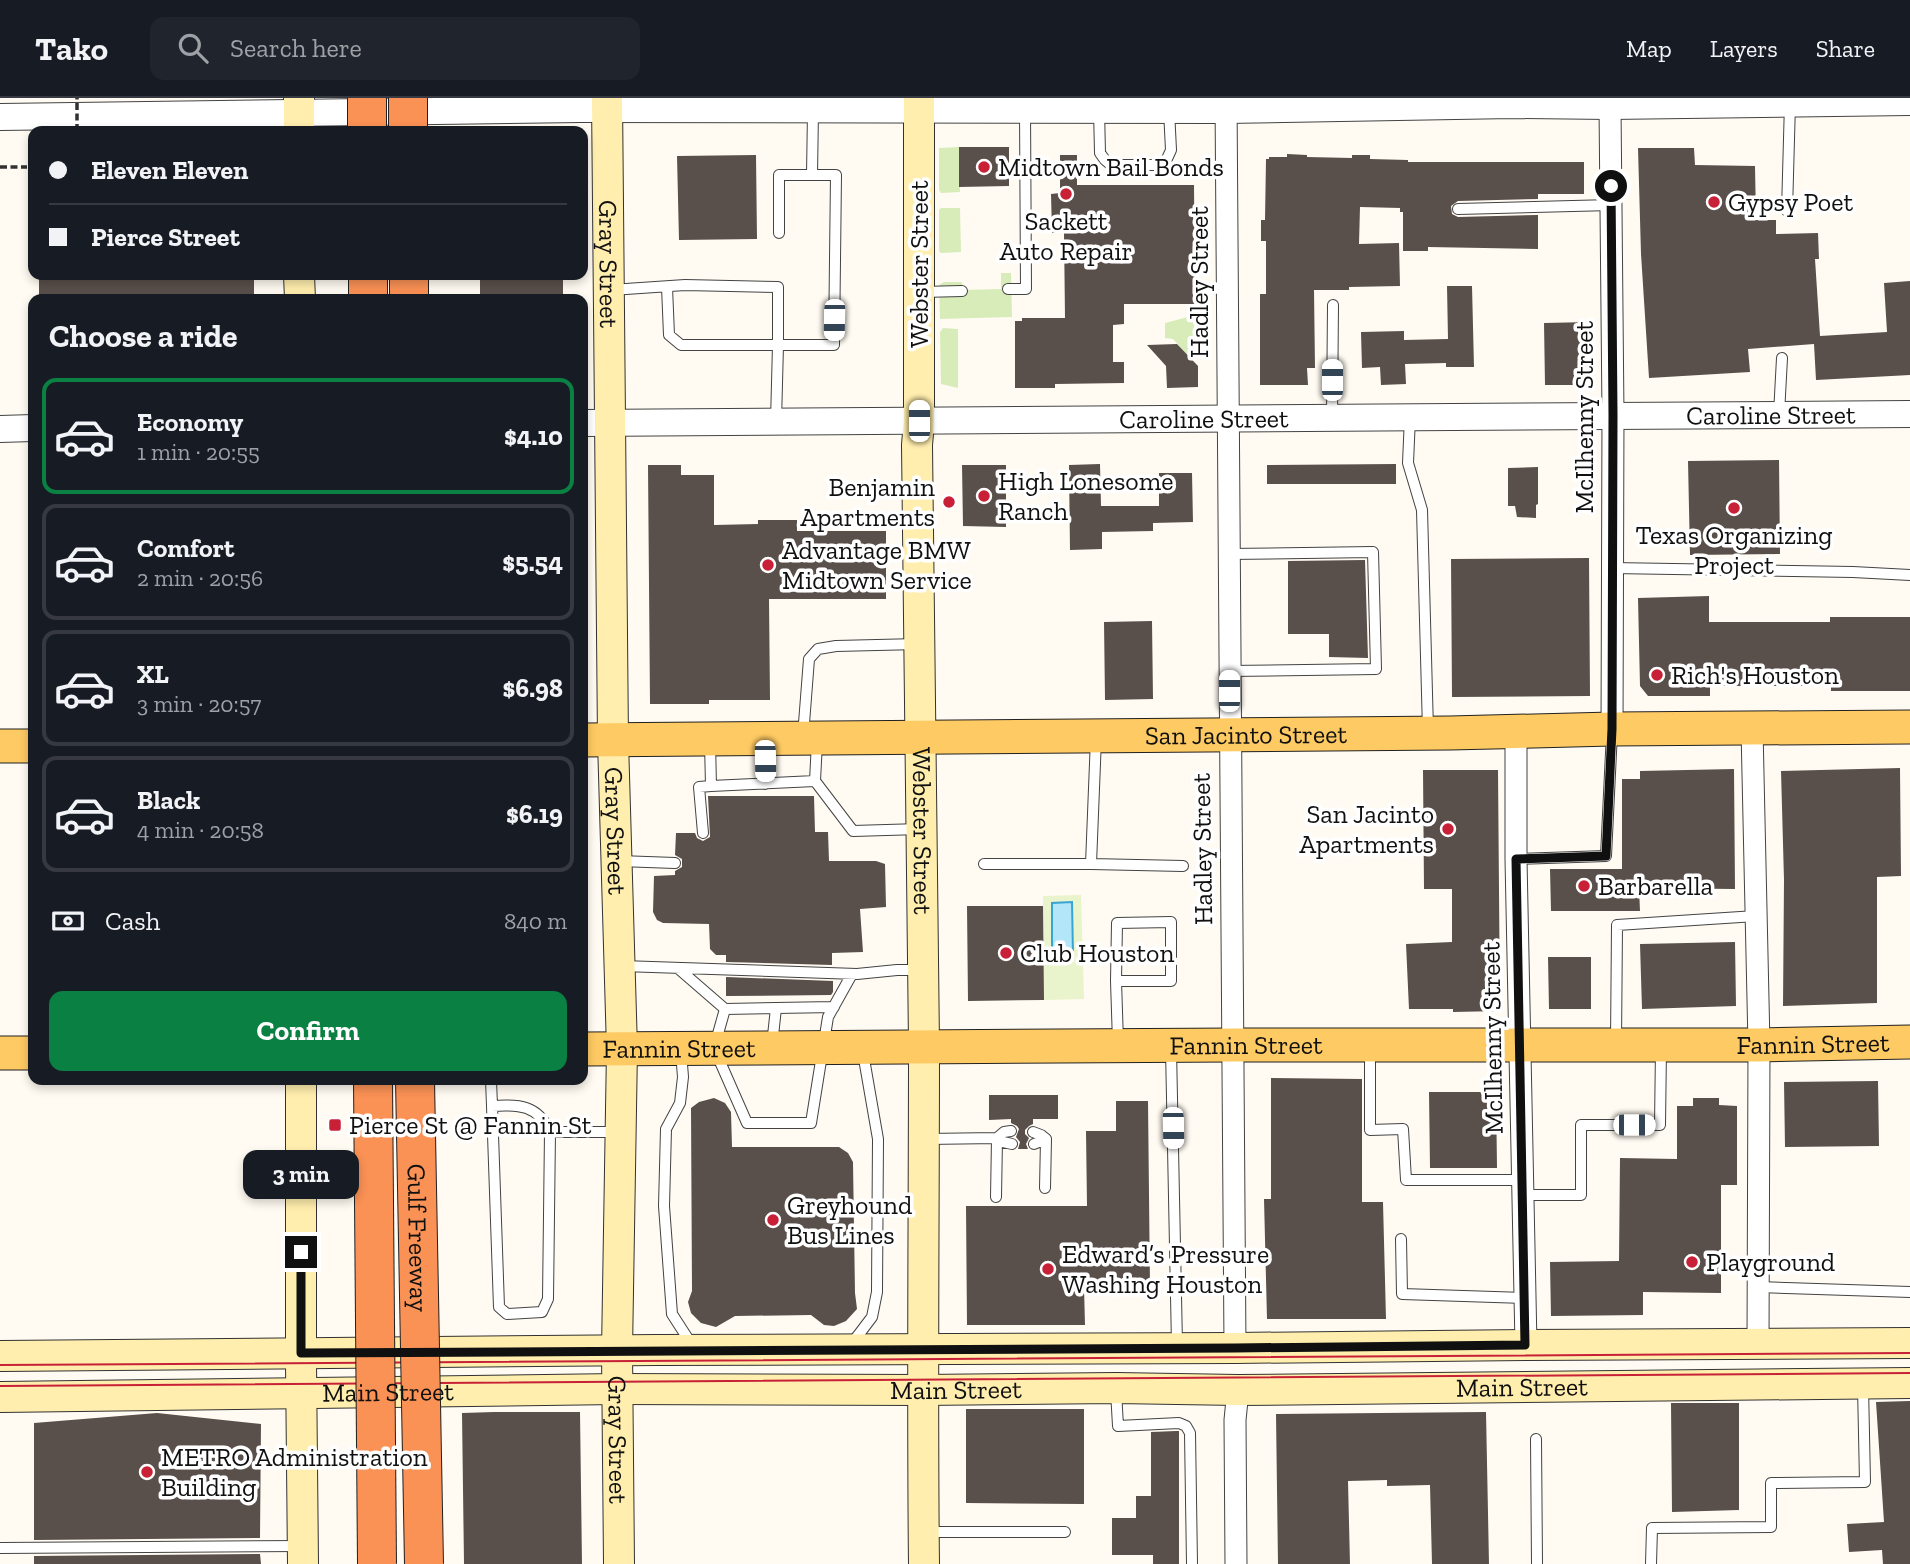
<!DOCTYPE html>
<meta charset="utf-8">
<style>
body{margin:0;font-family:"Zilla Slab",serif;background:#20242c;color:#f1f3f6;height:100vh;display:flex;flex-direction:column;font-size:26px;white-space:nowrap}
*{box-sizing:border-box;margin:0}
p{font-size:23px;color:#9ea1a6}
.icon{flex:none;width:38px;height:38px;fill:none;stroke:currentColor;stroke-width:2;stroke-linecap:round;stroke-linejoin:round}
.map{position:relative;flex:1;overflow:hidden}
.sheet{position:absolute;left:28px;top:196px;width:560px;height:791px;display:flex;flex-direction:column;background:#171b24;border-radius:14px;box-shadow:0 4px 10px #0003}
.sheet>*{flex:none}
.banner{position:absolute;left:28px;top:28px;width:560px;height:154px;border-radius:14px;box-shadow:0 4px 10px #0003;display:grid;align-content:center;height:154px;padding:0 21px;background:#171b24}
.end{position:absolute;width:32px;height:32px;margin:-16px;border:9px solid #101010;background:#fff;box-shadow:0 0 0 4px #fff}
.from{border-radius:50%}
.bubble{position:absolute;height:49px;border-radius:14px;background:#171b24;box-shadow:0 4px 10px #0003;font-size:23px;font-weight:800;line-height:49px;text-align:center}
.car{position:absolute;width:21px;height:42px;margin:-21px -10px;border-radius:9px;box-shadow:0 0 5px 2px #0007;background:linear-gradient(#fff 24%,#345 0 40%,#fff 0 76%,#345 0 86%,#fff 0)}
.banner b{display:flex;align-items:center;gap:24px;height:66px;font-size:26px}
.banner b+b{border-top:2px solid #363941}
.banner i{width:18px;height:18px;background:#f1f3f6}
ul{padding:0;list-style:none}
li{display:flex;align-items:center;gap:21px;height:116px;margin:0 14px 10px;padding:0 7px;border:4px solid #363941;border-radius:14px}
li div{flex:1}
li b{display:block;font-size:26px}
li em{font-style:normal;font-weight:800}
li.selected{border-color:#0b8043}
li>.icon{width:63px;height:63px;stroke-width:1.5}
h2{padding:0 21px;font-size:32px;line-height:84px}
.pay{display:flex;align-items:center;gap:18px;height:77px;padding:0 21px;font-size:26px}
.pay p{margin-inline-start:auto}
.action{display:flex;gap:14px;margin-top:auto;padding:14px 21px}
.action a{flex:1;height:80px;border-radius:14px;background:#0b8043;color:#fff;font-size:28px;font-weight:800;line-height:80px;text-align:center}
header{display:flex;align-items:center;gap:42px;box-sizing:border-box;height:98px;padding:0 35px;background:#171b24;border-bottom:2px solid #363941}
header strong{font-size:33px}
nav{display:flex;gap:38px;margin-inline-start:auto;font-size:24px}
.search{width:490px;height:63px;background:#20242c;display:flex;align-items:center;gap:18px;box-sizing:border-box;padding:0 24px;border-radius:14px;color:#9ea1a6;font-size:26px}
.map>svg:first-child{display:block}
.green{fill:#d8ecb9}
.pitch{fill:#e9f3cc}
.water{fill:#b4e6f9;stroke:#38a4d4;stroke-width:2}
.building{fill:#594f4b}
.lines{fill:none;stroke-linecap:round;stroke-linejoin:round}
.service-casing{stroke:#434343;stroke-width:12}
.minor-casing{stroke:#434343;stroke-width:23}
.tertiary-casing{stroke:#434343;stroke-width:28}
.secondary-casing{stroke:#323232;stroke-width:32}
.primary-casing{stroke:#212121;stroke-width:35}
.motorway-casing{stroke:#212121;stroke-width:40}
.path{stroke:#323232;stroke-width:3.5;stroke-dasharray:7 3.5;stroke-linecap:butt}
.service{stroke:#fff;stroke-width:10}
.minor{stroke:#fff;stroke-width:21}
.tertiary{stroke:#fff;stroke-width:26}
.secondary{stroke:#ffeead;stroke-width:30}
.primary{stroke:#feca63;stroke-width:33}
.motorway{stroke:#fa9155;stroke-width:38}
.tram{stroke:#c82037;stroke-width:2}
.motorway-bridge-casing{stroke:#212121;stroke-width:40;stroke-linecap:butt}
.path-bridge{stroke:#323232;stroke-width:3.5;stroke-dasharray:7 3.5;stroke-linecap:butt}
.motorway-bridge{stroke:#fa9155;stroke-width:38}
.route{stroke:#101010;stroke-width:9}
.poi-dot{fill:#c82037;stroke:#fff;stroke-width:2.5}
.labels{text-anchor:middle;dominant-baseline:central;stroke-width:7;stroke-linejoin:round;paint-order:stroke}
.poi-label{font-size:26px;fill:#101010;stroke:#fff;text-anchor:start}
.street-label{font-size:26px;fill:#101010;stroke:#fff}
</style>
<header>
<strong>Tako</strong>
<div class="search"><svg class="icon" aria-label="search" viewBox="0 0 24 24"><circle cx="10" cy="10" r="6"/><path d="M15 15l6 6"/></svg>Search here</div>
<nav><a>Map</a><a>Layers</a><a>Share</a></nav>
</header>
<div class="map">
<svg width="1910" height="1466" viewBox="0 0 1910 1466">
<rect width="100%" height="100%" fill="#fffbf2"/>
<path class="green" d="M959,49L960,94L941,95L939,92V50Z
M941,110H960L961,154L941,155L939,153V112Z
M1001,175H1011L1012,219L940,221L939,187L944,184H962L963,192L1001,191Z
M1188,219H1194L1195,258L1189,259L1173,241L1165,240V225Z
M943,230L958,231V290L941,286L940,234Z"/>
<path class="pitch" d="M1081,797L1084,901L1044,902L1043,798Z"/>
<path class="water" d="M1072,804L1073,857L1052,858V805Z"/>
<path class="building" d="M959,49H1009V88L959,89Z
M1638,50H1694L1695,67L1755,68L1756,122H1776V136L1818,135L1819,161H1815L1820,238L1887,234L1884,185L1910,183V277L1816,282L1814,246L1748,251L1750,274L1649,280L1641,156Z
M1287,56L1307,57V59L1352,60V57H1370V61L1408,62V64H1584V96H1538V101L1458,103L1451,108L1452,116L1458,119L1538,117V151L1428,149V153H1403V114H1400V110L1360,109L1359,146L1399,145L1400,188L1349,189V192H1314L1315,270H1307L1308,287H1260V196H1266V143H1261V122H1265L1266,61H1269V59H1287Z
M756,57L757,141L679,142L677,58Z
M1060,57H1077V87H1194L1195,206H1124V226L1113,227V264H1124V285L1055,286V290H1015V223H1022V220H1065L1064,135H1052L1051,96L1060,95Z
M39,177H254V201H39Z
M480,177H563V201H480Z
M1447,188H1472L1474,269H1446V265L1405,266L1406,286L1381,287L1380,269L1362,270L1361,234L1404,233V242L1448,241Z
M1590,224L1591,287H1545L1544,225Z
M1177,246L1198,268V289L1167,290L1166,268L1147,247Z
M1779,362L1780,456L1690,457L1688,363Z
M1100,366L1101,408H1159V375H1192L1193,424L1153,425V433L1102,434V451L1070,452L1069,367Z
M1396,366V386H1267V367Z
M648,367H681V377H714V427L758,426V422H797V433H886V501H769L770,602H709V606H650Z
M962,367H1006V429L963,428Z
M1538,369V406L1536,407V420L1517,419L1515,408H1508V370Z
M1589,460L1590,598L1452,599L1451,461Z
M1365,462L1368,560L1329,559V536H1288V463Z
M1709,498V524H1830V519H1910V593H1831V588H1710V598H1648L1640,588L1638,500Z
M1152,523L1153,601L1105,602L1104,524Z
M1900,670L1901,778L1877,779V905L1783,908L1784,782L1781,673Z
M1734,671L1735,791L1639,790L1640,813H1551L1550,771H1622V681H1640V673Z
M1423,672H1498L1500,913L1453,914V911H1409L1406,846L1452,844V791H1424Z
M708,698H814L815,734H828L829,763H876L885,766L886,809L860,811L863,854L832,855V867L726,864V857H716L710,851L709,826L663,825L657,822L653,814L654,778L675,777V773L682,769V761L675,757L676,735H695L697,740L703,743L710,739Z
M967,808H1043L1044,902L968,903Z
M1735,844L1736,908L1642,911L1640,846Z
M1548,859H1591V911H1549Z
M726,879L833,883V894L831,897L726,898Z
M1271,980L1362,981V1104H1383L1386,1221H1267L1264,1101H1271Z
M1878,983L1879,1048L1785,1049L1784,984Z
M1429,994H1496L1497,1070H1430Z
M989,997H1058V1021H1033V1026L1029,1028L1025,1032V1036L1029,1040L1026,1046L1028,1051H1018L1020,1044L1016,1039L1019,1031L1017,1028L1011,1025V1021L989,1022Z
M714,1000L725,1005L731,1014L732,1049H839L848,1055L853,1064L855,1195L857,1211L846,1223L834,1228L824,1227L811,1217L735,1218L716,1229L701,1225L691,1215L688,1204L692,1193L691,1010L699,1004Z
M1693,1000H1719V1007L1737,1008V1087H1721V1195L1643,1194V1217L1551,1218L1550,1164L1619,1163L1620,1060L1677,1061V1008H1693Z
M1116,1003H1148L1150,1189H1084L1085,1227H967L966,1108H1087L1086,1033H1116Z
M1910,1303V1466H1883L1882,1452L1849,1454L1847,1426L1884,1424L1876,1304Z
M1671,1305H1739V1412L1672,1414Z
M966,1311H1084V1406L966,1405Z
M494,1314H580L582,1466H464L462,1315Z
M1486,1314L1489,1466H1432L1430,1387L1387,1388V1382L1348,1383L1350,1466H1278L1276,1316Z
M157,1315L261,1326L260,1440L34,1442V1325Z
M1176,1333H1179V1466H1153V1457H1112V1420H1136V1398H1151V1334Z
M260,1456L261,1466H34V1458Z"/>
<g class="lines">
<g class="service-casing">
<path id="service" d="M1099,12L1100,55L1105,62L1111,67H1159L1166,63L1171,52L1169,12
M812,77L813,13
M1458,111L1612,107
M1787,113L1790,5
M1008,191H1026L1025,12
M611,192L685,187L778,189V247H681L669,237L667,189
M922,194L962,193
M1779,316L1782,260
M1410,319L1408,365L1422,412L1428,632
M1332,320L1333,207
M776,323L778,247H834L836,77H779V135
M1228,456L1373,454L1376,571L1229,573
M1612,470L1853,474L1910,477
M803,638L809,561L818,551L836,548L918,546
M764,643L765,686
M710,644L711,688L815,683L853,733L920,731
M815,683L817,644
M703,735L699,689L711,688
M1516,761L1606,758L1612,634
M619,763L675,765
M984,766H1091L1096,640
M1091,766L1183,768
M622,868L857,876L897,872H921
M680,872L725,911
M1116,883H1171V824L1117,825L1116,883L1118,944
M776,910L725,911L714,950L747,1025H811L828,919L852,876
M1616,944L1617,827L1756,818
M772,947L776,910L834,909
M1370,950V1032L1403,1031L1406,1082H1522
M1171,951L1177,1247
M681,954L683,979L680,1005L666,1031L664,1108L672,1216L692,1247
M491,982L492,1008L499,1209L507,1216L542,1214L548,1201L550,1034C538,1007 519,1006 492,1008
M1011,1033L1004,1034L997,1040L1003,1044L1012,1046
M550,1034H617
M1033,1034L1041,1037L1046,1041L1034,1046
M926,1041L997,1040L996,1099
M1045,1090L1046,1041
M1523,1097H1581V1027H1660L1661,950
M1401,1141L1402,1196L1525,1200
M1758,1189L1910,1194
M850,1248L872,1219L877,1194L878,1041L863,955
M1116,1293L1118,1328L1179,1325L1186,1328L1190,1335L1192,1466
M1536,1341L1537,1466
M926,1434H1065
M0,1450L302,1448
M1651,1466L1652,1430L1771,1429V1385L1865,1384L1863,1288"/>
</g>
<g class="minor-casing">
<path id="minor" d="M1226,0L1235,1250
M1610,8L1613,317L1612,631
M1752,631L1759,947L1758,1246
M1516,633V761L1526,1247
M1236,1466L1235,1322L1238,1292"/>
</g>
<g class="tertiary-casing">
<g id="tertiary">
<path d="M0,19L580,11L1226,12L1512,7L1610,8L1910,4"/>
<path id="s1" d="M583,325L1910,316"/>
<path d="M0,331L33,330"/>
</g>
</g>
<g class="secondary-casing">
<g id="secondary">
<path d="M299,0V33"/>
<path id="s2" d="M607,0L613,643L622,951L617,1253L619,1466"/>
<path id="s3" d="M919,0V323L917,347C921,547 923,748 924,949C924,1121 922,1294 924,1466"/>
<path d="M299,177L300,201"/>
<path d="M301,982V1265L303,1466"/>
<path d="M0,1258L657,1252L1235,1250L1526,1247L1910,1245"/>
<path id="s4" d="M0,1299L618,1291L922,1292L1116,1290L1238,1292L1910,1285"/>
</g>
</g>
<g class="primary-casing">
<g id="primary">
<path id="s5" d="M583,642L1450,635L1612,631L1910,629"/>
<path d="M0,648H33"/>
<path id="s6" d="M583,951L1233,947H1759L1910,944"/>
<path d="M0,955H33"/>
</g>
</g>
<g class="motorway-casing">
<path id="motorway" d="M368,177V201
M409,177V201"/>
</g>
<path class="path" d="M0,69H27"/>
<use href="#service" class="service"/>
<use href="#minor" class="minor"/>
<use href="#tertiary" class="tertiary"/>
<use href="#secondary" class="secondary"/>
<use href="#primary" class="primary"/>
<use href="#motorway" class="motorway"/>
<path class="tram" d="M0,1267L1910,1255
M0,1288L1910,1275"/>
<g class="motorway-bridge-casing">
<g id="motorway-bridge">
<path d="M367,0V33"/>
<path d="M408,0V33"/>
<path d="M373,982L377,1466"/>
<path id="s7" d="M415,982L424,1466"/>
</g>
</g>
<path class="path-bridge" d="M77,33V0"/>
<use href="#motorway-bridge" class="motorway-bridge"/>
</g>
<g class="lines">
<path class="route" d="M301,1154V1255L1235,1250L1525,1247L1516,761L1606,758L1612,631L1613,317L1611,88"/>
</g>
<g class="poi-dot">
<circle cx="984" cy="69" r="7"/>
<circle cx="1066" cy="96" r="7"/>
<circle cx="1714" cy="104" r="7"/>
<circle cx="984" cy="398" r="7"/>
<circle cx="949" cy="404" r="7"/>
<circle cx="1734" cy="410" r="7"/>
<circle cx="768" cy="467" r="7"/>
<circle cx="1657" cy="577" r="7"/>
<circle cx="1448" cy="731" r="7"/>
<circle cx="1584" cy="788" r="7"/>
<circle cx="1006" cy="855" r="7"/>
<rect x="328" y="1020" width="14" height="14" rx="3.5"/>
<circle cx="773" cy="1122" r="7"/>
<circle cx="1692" cy="1164" r="7"/>
<circle cx="1048" cy="1171" r="7"/>
<circle cx="147" cy="1374" r="7"/>
</g>
<g class="labels">
<g class="poi-label">
<text x="998" y="69">Midtown Bail Bonds</text>
<text x="1728" y="104">Gypsy Poet</text>
<text x="1066" y="123" text-anchor="middle">Sackett<tspan x="1066" dy="30">Auto Repair</tspan></text>
<text x="998" y="383">High Lonesome<tspan x="998" dy="30">Ranch</tspan></text>
<text x="935" y="389" text-anchor="end">Benjamin<tspan x="935" dy="30">Apartments</tspan></text>
<text x="1734" y="437" text-anchor="middle">Texas Organizing<tspan x="1734" dy="30">Project</tspan></text>
<text x="782" y="452">Advantage BMW<tspan x="782" dy="30">Midtown Service</tspan></text>
<text x="1671" y="577">Rich's Houston</text>
<text x="1434" y="716" text-anchor="end">San Jacinto<tspan x="1434" dy="30">Apartments</tspan></text>
<text x="1598" y="788">Barbarella</text>
<text x="1020" y="855">Club Houston</text>
<text x="349" y="1027">Pierce St @ Fannin St</text>
<text x="787" y="1107">Greyhound<tspan x="787" dy="30">Bus Lines</tspan></text>
<text x="1062" y="1156">Edward’s Pressure<tspan x="1062" dy="30">Washing Houston</tspan></text>
<text x="1706" y="1164">Playground</text>
<text x="161" y="1359">METRO Administration<tspan x="161" dy="30">Building</tspan></text>
</g>
<g class="street-label">
<text stroke="none"><textPath href="#s2" startOffset="166">Gray Street</textPath></text>
<text transform="translate(919 166) rotate(-90)">Webster Street</text>
<text transform="translate(1199 184) rotate(-90)">Hadley Street</text>
<text stroke="none"><textPath href="#s1" startOffset="1188">Caroline Street</textPath></text>
<text transform="translate(1584 319) rotate(-90)">McIlhenny Street</text>
<text stroke="none"><textPath href="#s1" startOffset="621">Caroline Street</textPath></text>
<text stroke="none"><textPath href="#s5" startOffset="663">San Jacinto Street</textPath></text>
<text stroke="none"><textPath href="#s2" startOffset="733">Gray Street</textPath></text>
<text stroke="none"><textPath href="#s3" startOffset="733">Webster Street</textPath></text>
<text transform="translate(1202 751) rotate(-91)">Hadley Street</text>
<text transform="translate(1492 940) rotate(-91)">McIlhenny Street</text>
<text stroke="none"><textPath href="#s6" startOffset="1230">Fannin Street</textPath></text>
<text stroke="none"><textPath href="#s6" startOffset="663">Fannin Street</textPath></text>
<text stroke="none"><textPath href="#s6" startOffset="96">Fannin Street</textPath></text>
<text stroke="none"><textPath href="#s7" startOffset="158">Gulf Freeway</textPath></text>
<text stroke="none"><textPath href="#s4" startOffset="1522">Main Street</textPath></text>
<text stroke="none"><textPath href="#s4" startOffset="956">Main Street</textPath></text>
<text stroke="none"><textPath href="#s4" startOffset="388">Main Street</textPath></text>
<text stroke="none"><textPath href="#s2" startOffset="1342">Gray Street</textPath></text>
</g>
</g>
</svg>
<i class="end from" style="left:1611px;top:88px"></i>
<i class="end" style="left:301px;top:1154px"></i>
<div class="bubble" style="left:243px;top:1052px;width:116px">3 min</div>
<i class="car" style="left:834px;top:222px;rotate:181deg"></i>
<i class="car" style="left:1332px;top:282px;rotate:0deg"></i>
<i class="car" style="left:919px;top:323px;rotate:0deg"></i>
<i class="car" style="left:1229px;top:593px;rotate:0deg"></i>
<i class="car" style="left:765px;top:663px;rotate:179deg"></i>
<i class="car" style="left:1634px;top:1027px;rotate:90deg"></i>
<i class="car" style="left:1173px;top:1030px;rotate:179deg"></i>
<div class="banner">
<b><i class="from"></i>Eleven Eleven</b>
<b><i></i>Pierce Street</b>
</div>
<section class="sheet">
<h2>Choose a ride</h2>
<ul>
<li class="selected"><svg class="icon" aria-label="car" viewBox="0 0 24 24"><path d="M5 17H2v-5l4-1 3-4h7l3 4 3 1v5h-3M9 17h6M6 11h13"/><circle cx="7" cy="17" r="2"/><circle cx="17" cy="17" r="2"/></svg><div><b>Economy</b><p>1 min · 20:55</p></div><em>$4.10</em></li>
<li><svg class="icon" aria-label="car" viewBox="0 0 24 24"><path d="M5 17H2v-5l4-1 3-4h7l3 4 3 1v5h-3M9 17h6M6 11h13"/><circle cx="7" cy="17" r="2"/><circle cx="17" cy="17" r="2"/></svg><div><b>Comfort</b><p>2 min · 20:56</p></div><em>$5.54</em></li>
<li><svg class="icon" aria-label="car" viewBox="0 0 24 24"><path d="M5 17H2v-5l4-1 3-4h7l3 4 3 1v5h-3M9 17h6M6 11h13"/><circle cx="7" cy="17" r="2"/><circle cx="17" cy="17" r="2"/></svg><div><b>XL</b><p>3 min · 20:57</p></div><em>$6.98</em></li>
<li><svg class="icon" aria-label="car" viewBox="0 0 24 24"><path d="M5 17H2v-5l4-1 3-4h7l3 4 3 1v5h-3M9 17h6M6 11h13"/><circle cx="7" cy="17" r="2"/><circle cx="17" cy="17" r="2"/></svg><div><b>Black</b><p>4 min · 20:58</p></div><em>$6.19</em></li>
</ul>
<div class="pay"><svg class="icon" aria-label="cash" viewBox="0 0 24 24"><path d="M3 7h18v10H3z"/><circle cx="12" cy="12" r="2"/></svg>Cash<p>840 m</p></div>
<div class="action"><a>Confirm</a></div>
</section>
</div>
